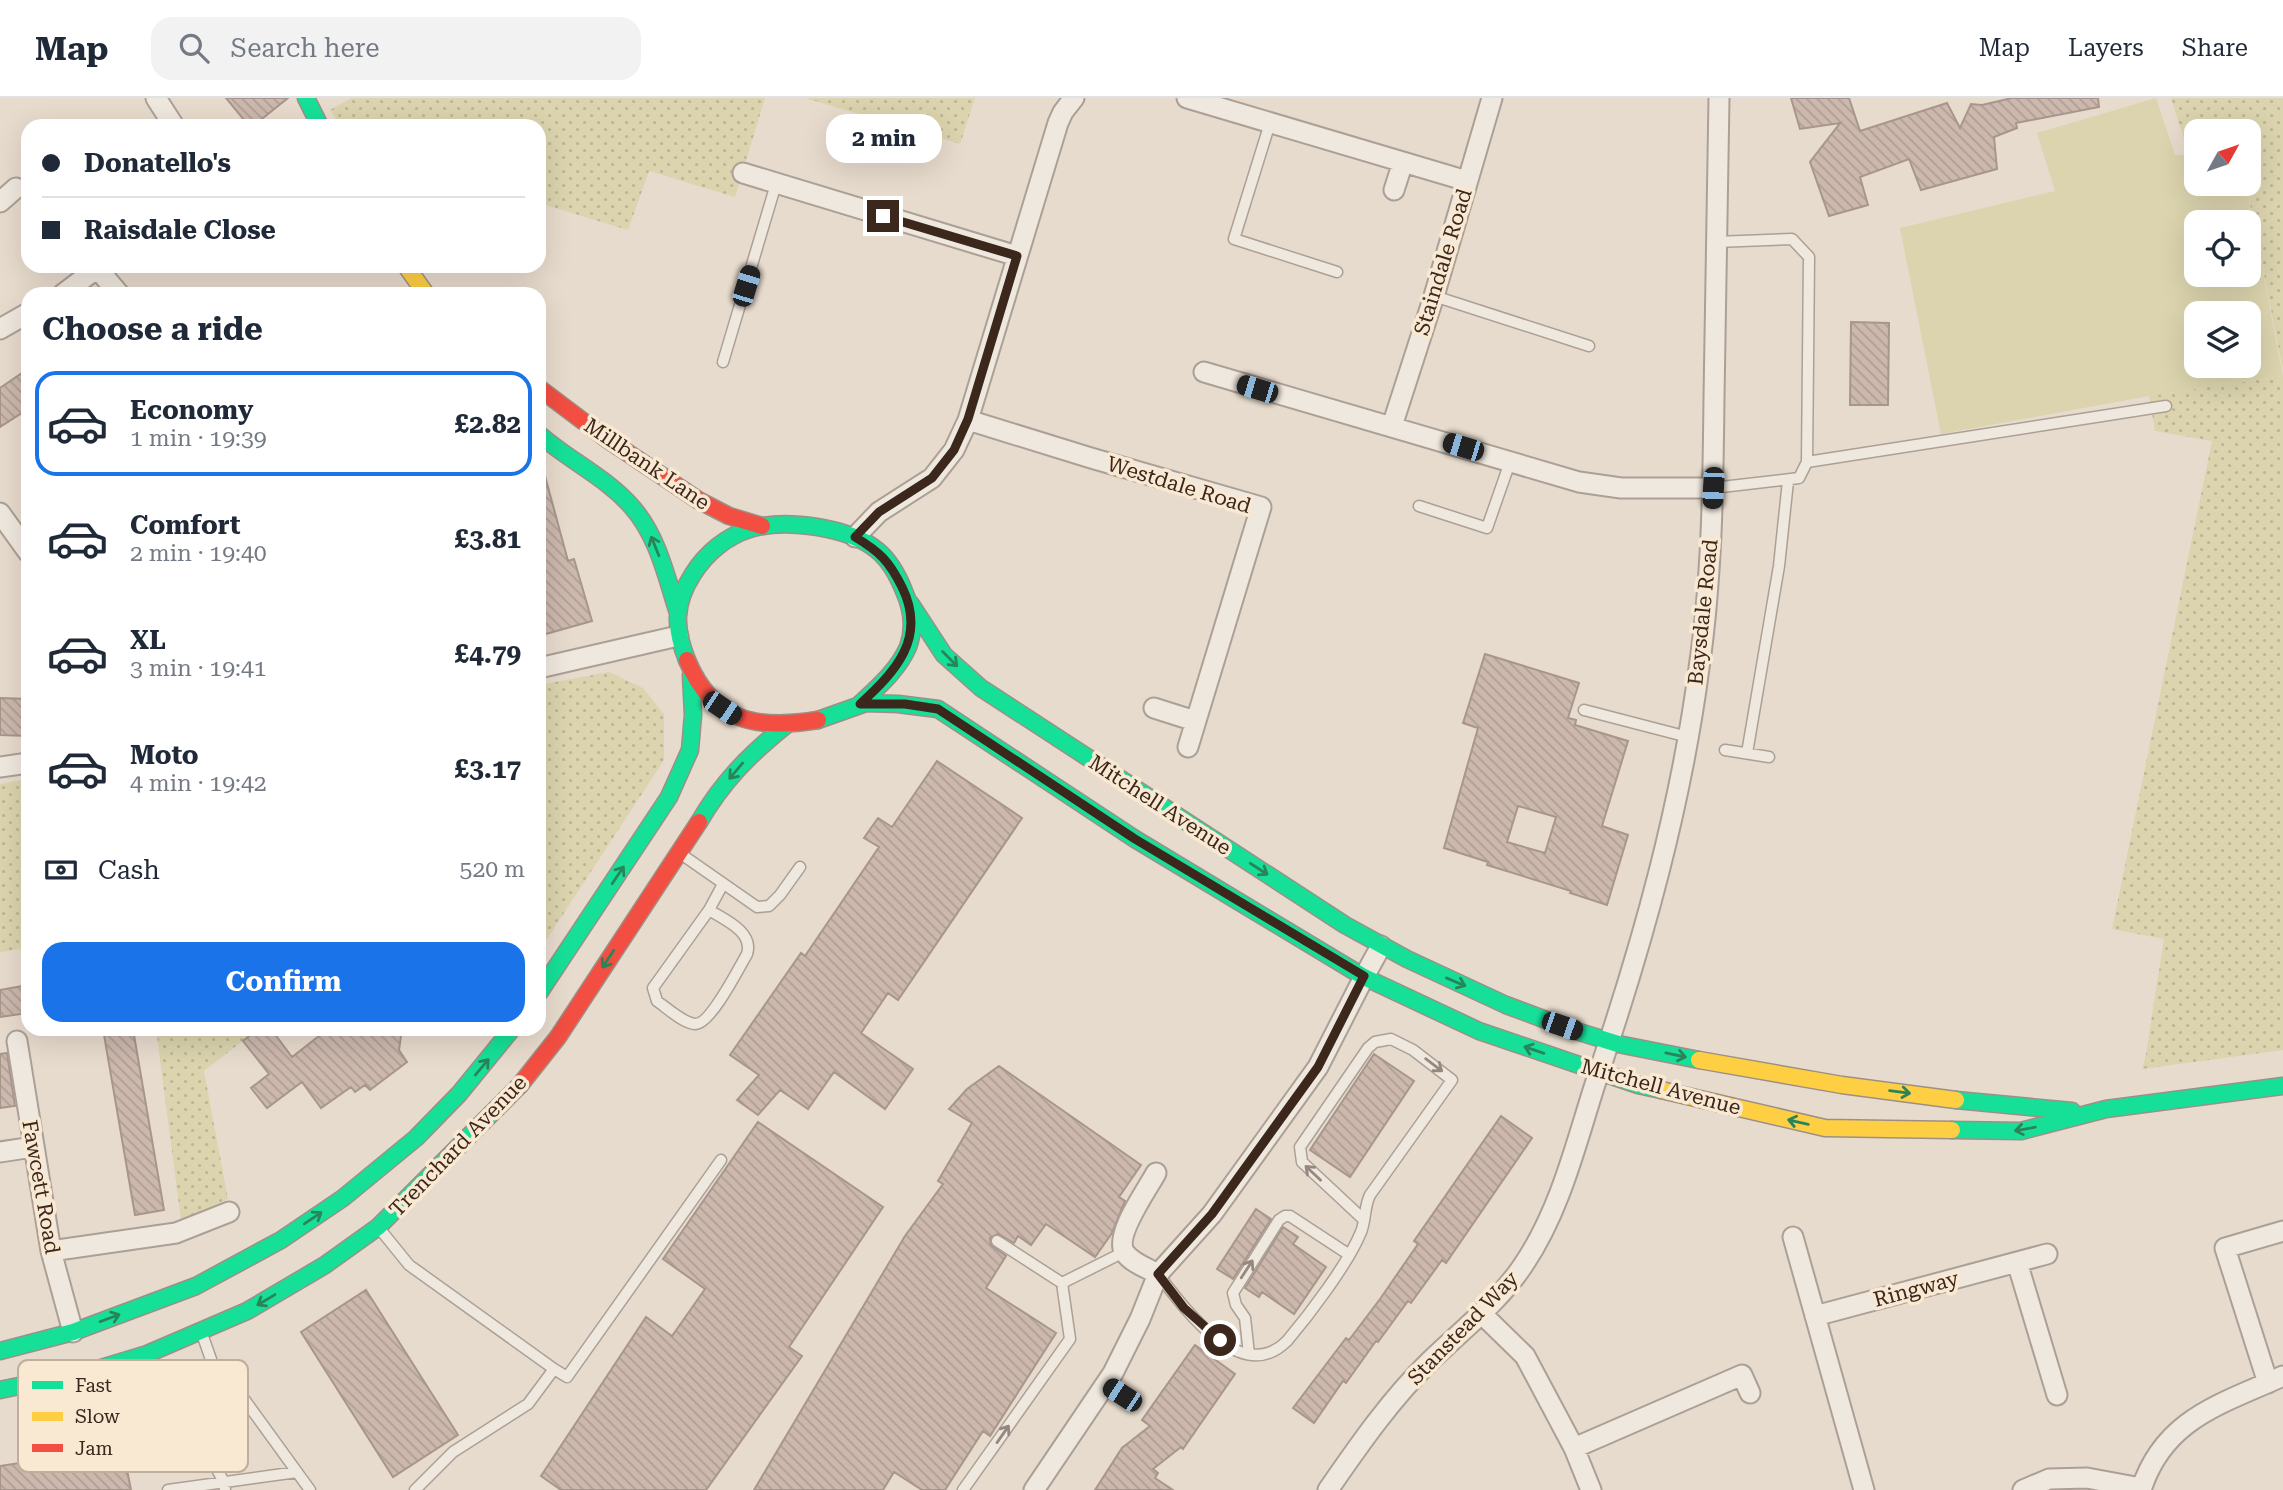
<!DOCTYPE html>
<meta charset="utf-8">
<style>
body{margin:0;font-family:"Roboto Serif",serif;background:#f2f2f3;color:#1f2937;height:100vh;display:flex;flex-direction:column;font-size:26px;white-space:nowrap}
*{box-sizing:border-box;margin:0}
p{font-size:23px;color:#747a83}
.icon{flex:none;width:38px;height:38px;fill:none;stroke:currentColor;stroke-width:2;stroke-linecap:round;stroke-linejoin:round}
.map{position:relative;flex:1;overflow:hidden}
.drawer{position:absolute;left:21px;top:189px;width:525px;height:749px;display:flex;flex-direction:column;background:#fff;border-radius:21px;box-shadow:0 7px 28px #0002}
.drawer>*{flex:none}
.top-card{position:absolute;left:21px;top:21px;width:525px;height:154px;border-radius:21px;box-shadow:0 7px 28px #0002;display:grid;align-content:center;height:154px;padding:0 21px;background:#fff}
.needle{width:46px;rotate:50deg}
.fabs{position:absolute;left:2184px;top:21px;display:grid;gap:14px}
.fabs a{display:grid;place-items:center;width:77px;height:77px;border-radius:14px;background:#fff;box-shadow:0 7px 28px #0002;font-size:35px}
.end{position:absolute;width:32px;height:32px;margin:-16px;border:9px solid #3c271d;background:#fff;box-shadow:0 0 0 4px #fff}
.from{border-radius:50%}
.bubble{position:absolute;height:49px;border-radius:21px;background:#fff;box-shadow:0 7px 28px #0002;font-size:23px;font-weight:700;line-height:49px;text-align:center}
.car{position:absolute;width:21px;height:42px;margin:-21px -10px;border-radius:9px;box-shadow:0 0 5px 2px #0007;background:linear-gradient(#222 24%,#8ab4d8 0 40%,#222 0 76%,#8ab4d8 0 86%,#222 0)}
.top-card b{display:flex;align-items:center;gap:24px;height:66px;font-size:26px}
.top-card b+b{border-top:2px solid #e0e1e3}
.top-card i{width:18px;height:18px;background:#1f2937}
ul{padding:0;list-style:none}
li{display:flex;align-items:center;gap:21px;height:105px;margin:0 14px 10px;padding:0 7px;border:4px solid transparent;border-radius:21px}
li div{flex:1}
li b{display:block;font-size:26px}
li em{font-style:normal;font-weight:700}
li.on{border-color:#1a73e8}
li>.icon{width:63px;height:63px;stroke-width:1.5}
h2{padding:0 21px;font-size:32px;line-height:84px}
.pay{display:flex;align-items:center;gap:18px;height:77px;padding:0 21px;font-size:26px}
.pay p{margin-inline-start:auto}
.button{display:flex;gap:14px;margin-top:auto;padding:14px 21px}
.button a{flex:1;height:80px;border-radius:21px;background:#1a73e8;color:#fff;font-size:28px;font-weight:700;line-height:80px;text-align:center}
header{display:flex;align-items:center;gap:42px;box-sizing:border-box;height:98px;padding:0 35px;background:#fff;border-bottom:2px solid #e0e1e3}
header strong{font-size:33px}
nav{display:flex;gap:38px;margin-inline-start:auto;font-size:24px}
.search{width:490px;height:63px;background:#f2f2f3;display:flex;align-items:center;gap:18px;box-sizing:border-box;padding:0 24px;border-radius:21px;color:#747a83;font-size:26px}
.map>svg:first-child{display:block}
.grass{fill:#dbd4ae;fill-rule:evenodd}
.park{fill:url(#park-dots)}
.building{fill:url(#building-back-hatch);stroke:#a8968c;stroke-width:2;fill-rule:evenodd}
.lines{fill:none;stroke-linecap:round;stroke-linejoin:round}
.lane-casing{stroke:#aca096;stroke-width:13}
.street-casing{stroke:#aca096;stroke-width:23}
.fast-casing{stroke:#9c9086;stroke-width:19}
.slow-casing{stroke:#9c9086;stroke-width:19}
.jam-casing{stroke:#9c9086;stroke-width:19}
.lane{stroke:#efe8df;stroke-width:10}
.street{stroke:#efe8df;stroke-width:19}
.fast{stroke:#16e098;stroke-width:16}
.slow{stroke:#ffcf43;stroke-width:16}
.jam{stroke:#f24e42;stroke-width:16}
.oneway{stroke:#29845a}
.oneway2{stroke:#96887e}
.route{stroke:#3c271d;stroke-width:9}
.labels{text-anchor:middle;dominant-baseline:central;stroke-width:7;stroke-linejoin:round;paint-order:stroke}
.street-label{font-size:21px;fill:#3c271d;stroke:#f9e8d2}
.key{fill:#f9e8d2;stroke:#c0ae9c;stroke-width:2}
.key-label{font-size:19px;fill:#3c271d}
</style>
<header>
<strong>Map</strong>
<div class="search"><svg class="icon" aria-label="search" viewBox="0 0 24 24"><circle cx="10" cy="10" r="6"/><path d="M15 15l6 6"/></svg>Search here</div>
<nav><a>Map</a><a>Layers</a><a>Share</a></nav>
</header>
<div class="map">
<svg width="2283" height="1392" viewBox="0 0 2283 1392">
<defs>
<pattern id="park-dots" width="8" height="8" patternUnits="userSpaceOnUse" patternTransform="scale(1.75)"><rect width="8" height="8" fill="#dbd4ae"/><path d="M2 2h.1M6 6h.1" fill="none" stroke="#bdb695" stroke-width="1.8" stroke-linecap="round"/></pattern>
<pattern id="building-back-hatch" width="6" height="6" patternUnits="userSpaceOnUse" patternTransform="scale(1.75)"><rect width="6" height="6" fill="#ccb8ad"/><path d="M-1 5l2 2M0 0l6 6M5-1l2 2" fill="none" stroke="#b09e94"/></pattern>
</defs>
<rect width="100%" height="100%" fill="#e7dbcd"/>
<path class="grass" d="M2156,0L2175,57H2196V86H2246L2283,278L2149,298L1941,336L1900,130L2055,93L2037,35ZM2196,124H2249V177H2196ZM2196,215H2249V268H2196Z"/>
<path class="park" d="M352,0H765L735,99L649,73L628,132L539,105V28H341L330,12Z
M805,0H975L960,46Z
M2171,0H2283V272L2246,86H2249V33H2196V57H2189Z
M2283,278V952L2142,971L2146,956L2164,841L2112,831L2212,343L2155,333L2149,298Z
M609,574L643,590L664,616V662L539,853V587Z
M28,681V850L0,854V686Z
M156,931H258L204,973L228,1101L181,1122Z"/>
<path class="building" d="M226,0H288L253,28H249Z
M1791,0H1849L1860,33L1947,5L1960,30L1971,6L1982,7L2012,0H2098L2099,9L2016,25L2017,30L1994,39L1997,71L1921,92L1909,61L1860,79L1868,107L1829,118L1810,64L1840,25L1800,31Z
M1851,224L1889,225L1888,307H1850Z
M28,271V311L0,329V290Z
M545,378L568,463L574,461L592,523L539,538V379Z
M1485,556L1579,585L1568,620L1576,622L1575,627L1628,643L1602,728L1628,737L1607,807L1570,795L1571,793L1487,767L1488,764L1444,750L1478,630L1463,625ZM1518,708L1556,719L1545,755L1507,744Z
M0,600L28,601V638L0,637Z
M937,663L1022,720L898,902L888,895L861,935L913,971L885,1011L834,974L808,1011L780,992L758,1017L737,1002L759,977L730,957L801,855L805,858L879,749L864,740L878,720L892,729Z
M28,887V915L0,919V892Z
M103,931H133L164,1112L135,1117Z
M258,931H271L292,959L328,931H402L399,952L407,964L370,992L365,987L355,994L351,989L321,1010L302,984L267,1010L251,990L269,976L243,943Z
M7,955L15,1008L0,1010V956Z
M1374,956L1414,983L1350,1079L1310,1052Z
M999,968L1141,1067L1119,1099L1125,1103L1112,1135L1095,1159L1046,1126L1031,1147L1018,1138L1014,1145L998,1136L990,1140L991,1147L1006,1158L986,1190L1056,1235L990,1338L983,1333L945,1392H922L894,1374L883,1392H754L905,1138L943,1086L938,1083L972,1025L949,1011L967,991Z
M1501,1018L1532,1040L1446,1165L1442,1162L1411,1205L1408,1203L1378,1244L1376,1243L1346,1285L1343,1283L1314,1325L1293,1310L1346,1240L1349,1242L1380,1201L1418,1146L1414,1143Z
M758,1024L883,1109L789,1249L802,1258L706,1392H561L541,1378L646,1219L672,1238L705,1191L663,1161Z
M1256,1111L1271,1121L1233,1181L1217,1171Z
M1283,1129L1298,1139L1293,1146L1326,1169L1294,1216L1262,1194L1259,1199L1245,1190Z
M366,1192L458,1337L393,1379L301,1234Z
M1195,1247L1235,1276L1183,1351L1181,1349L1153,1371L1158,1375L1155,1380L1173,1392H1095L1122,1350L1150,1328L1142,1322Z
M119,1332L131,1392H0V1368L78,1356L74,1337Z"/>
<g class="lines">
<g class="lane-casing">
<path id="lane" d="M1270,25L1234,141L1337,174
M1434,198L1589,248
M723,264L776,86
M1807,364L2166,308
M1713,390L1799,380L1807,364L1809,159L1792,141L1716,144
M1419,408L1487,430L1510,364
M1584,612L1688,639
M1725,652L1769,659
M1747,655L1779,468L1788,383
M681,756L757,809L769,808L780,797L800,769
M709,812C725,822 754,834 747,856C739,870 710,927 695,926C683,925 667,910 657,903L653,890L709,812L723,786
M379,1130L409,1167L554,1271L528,1306L453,1354L415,1392
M997,1143L1062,1185L1124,1154
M1158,1176C1184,1210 1241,1289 1287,1243C1309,1217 1348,1166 1361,1134C1366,1122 1364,1109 1370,1097L1452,982L1413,952L1391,941L1375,944L1368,950L1300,1049L1302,1064L1363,1121
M201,1233L214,1270L207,1288L215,1368L224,1384L225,1392
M1249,1256L1245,1220L1236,1207L1233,1195L1279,1122L1285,1118H1290L1348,1156
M214,1270L224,1275L231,1283L310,1392
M554,1271L567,1279L721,1062
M1105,1286L1122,1297
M208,1304C221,1307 230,1303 239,1294
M135,1339L211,1330
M168,1392L297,1374
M963,1392L1070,1241L1062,1185"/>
</g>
<g class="street-casing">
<path id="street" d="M156,0L174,28
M1187,0L1467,83
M743,75L1017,158
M1394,92L1403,64
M0,104L16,90
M97,170L119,196
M63,196L100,168
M0,231L28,215
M1204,274L1579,384L1621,390H1713
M968,322L1091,360L1261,409L1188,649
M1392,328L1434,198L1492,0
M0,415L28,454
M855,439L879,414L932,380L954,352L968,322L1058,25L1063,14L1074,0
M539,570L678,538
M1154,610L1195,623
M0,669L28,665
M17,943L51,1153L73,1234
M0,1054L33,1049
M1156,1075C1147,1092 1113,1138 1125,1155C1132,1165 1147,1170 1158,1176
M1793,1139L1864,1392
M51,1153L176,1135L229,1114
M2017,1164L2057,1297
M1482,1216L1525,1258L1574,1350L1591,1392
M1815,1218L2047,1156
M2268,1285L2225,1150L2283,1133
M1574,1350L1742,1277L1750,1295
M1034,1392L1113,1275L1140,1221L1158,1176L1212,1116L1318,969L1364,879L1381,848
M1328,1392C1359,1347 1391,1301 1430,1263C1463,1231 1499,1204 1524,1166C1563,1108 1578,1036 1600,971C1644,840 1681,707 1699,570C1712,481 1713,391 1714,300C1716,200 1717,100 1719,0
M2023,1392L2049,1381L2087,1380L2141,1390
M2141,1392C2164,1320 2222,1306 2283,1278"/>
</g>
<g class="fast-casing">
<path id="fast" d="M306,0L320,28
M539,336C568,362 606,379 632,409C657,437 666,477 677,512
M910,505L944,557L981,590L1345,827L1407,861L1506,907L1573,932L1618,946L1699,962
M687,562C674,530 674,505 693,476C706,455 727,438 750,431C785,420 850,429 878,453C890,463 898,478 904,493C912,511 915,530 908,549C898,572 878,589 860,606
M818,622L866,605L898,606L938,611L1135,741L1364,879L1479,933L1638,987L1661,992
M699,724C723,683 749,657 786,627
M539,895L669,699L690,652L693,617L691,577
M1956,1002L2072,1013
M1952,1032L2021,1033L2106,1011L2283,988
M0,1253L73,1234L196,1188L281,1142L343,1100L416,1040L459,996L512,931
M0,1292L91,1273L147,1256L247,1213L325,1167L378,1129L520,987"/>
</g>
<g class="slow-casing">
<path id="slow" d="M406,168L426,196
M1699,962L1842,987L1956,1002
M1661,992L1825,1030L1952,1032"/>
</g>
<g class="jam-casing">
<path id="jam" d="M539,290L604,339L698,402L729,418L762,428
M687,562C713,624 756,632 818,622
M520,987L558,939L699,724"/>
</g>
<use href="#lane" class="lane"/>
<use href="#street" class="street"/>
<use href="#fast" class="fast"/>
<use href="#slow" class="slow"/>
<use href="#jam" class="jam"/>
</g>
<defs><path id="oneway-shaft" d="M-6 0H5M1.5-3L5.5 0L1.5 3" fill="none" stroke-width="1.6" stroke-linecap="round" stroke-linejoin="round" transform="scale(1.75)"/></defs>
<g class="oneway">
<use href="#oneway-shaft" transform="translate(655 448) rotate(-112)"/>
<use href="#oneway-shaft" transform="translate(950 561) rotate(45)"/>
<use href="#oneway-shaft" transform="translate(736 673) rotate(130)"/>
<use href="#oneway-shaft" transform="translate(1259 771) rotate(33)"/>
<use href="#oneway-shaft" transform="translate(618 777) rotate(-56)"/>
<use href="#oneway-shaft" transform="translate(608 861) rotate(123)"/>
<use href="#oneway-shaft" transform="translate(1456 884) rotate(23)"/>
<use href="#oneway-shaft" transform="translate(1534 952) rotate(-161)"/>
<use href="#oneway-shaft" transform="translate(1676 957) rotate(12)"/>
<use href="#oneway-shaft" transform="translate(482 969) rotate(-50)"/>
<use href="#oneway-shaft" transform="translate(1900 994) rotate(7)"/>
<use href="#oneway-shaft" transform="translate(1798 1024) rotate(-167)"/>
<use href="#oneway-shaft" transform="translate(2025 1031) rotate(170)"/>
<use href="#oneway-shaft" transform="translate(313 1120) rotate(-34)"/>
<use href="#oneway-shaft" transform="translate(266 1202) rotate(149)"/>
<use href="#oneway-shaft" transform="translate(110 1220) rotate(-20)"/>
</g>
<g class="oneway2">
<use href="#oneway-shaft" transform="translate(1434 967) rotate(37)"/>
<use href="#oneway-shaft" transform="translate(1313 1075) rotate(-137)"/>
<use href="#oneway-shaft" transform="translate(1247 1171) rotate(-57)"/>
<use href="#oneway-shaft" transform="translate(1003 1336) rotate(-55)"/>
</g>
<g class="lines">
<path class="route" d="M883,118L1017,158L968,321L954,352L932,380L879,414L855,439C880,454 889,463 902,489C927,540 896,573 860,606H905L938,611L1135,741L1364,878L1318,969L1212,1116L1158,1176L1184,1210L1220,1242"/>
</g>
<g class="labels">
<g class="street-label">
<text transform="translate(1443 164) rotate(-73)">Staindale Road</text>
<text transform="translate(647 366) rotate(34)">Millbank Lane</text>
<text transform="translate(1179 387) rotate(17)">Westdale Road</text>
<text transform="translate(1703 514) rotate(-84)">Baysdale Road</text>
<text transform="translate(1160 707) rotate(33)">Mitchell Avenue</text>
<text transform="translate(1661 989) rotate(15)">Mitchell Avenue</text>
<text transform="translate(458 1048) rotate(-46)">Trenchard Avenue</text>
<text transform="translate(41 1089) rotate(80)">Fawcett Road</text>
<text transform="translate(1916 1191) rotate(-15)">Ringway</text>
<text transform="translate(1463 1230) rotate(-46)">Stanstead Way</text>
</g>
</g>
<rect x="18" y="1262" width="230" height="112" rx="10" class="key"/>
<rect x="32" y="1283" width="31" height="8" fill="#16e098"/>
<rect x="32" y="1314" width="31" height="9" fill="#ffcf43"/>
<rect x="32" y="1346" width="31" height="8" fill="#f24e42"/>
<g class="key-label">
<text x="75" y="1294">Fast</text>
<text x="75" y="1325">Slow</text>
<text x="75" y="1357">Jam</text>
</g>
</svg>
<div class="fabs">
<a><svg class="needle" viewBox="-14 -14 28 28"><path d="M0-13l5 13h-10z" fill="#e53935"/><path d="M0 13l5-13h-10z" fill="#747a83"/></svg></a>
<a><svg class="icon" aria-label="locate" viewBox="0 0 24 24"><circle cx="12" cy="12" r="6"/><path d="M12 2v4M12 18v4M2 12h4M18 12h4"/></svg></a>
<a><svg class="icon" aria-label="layers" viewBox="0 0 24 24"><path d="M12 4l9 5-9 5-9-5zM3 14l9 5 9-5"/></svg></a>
</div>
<i class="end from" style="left:1220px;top:1242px"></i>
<i class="end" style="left:883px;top:118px"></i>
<div class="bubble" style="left:826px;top:16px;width:116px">2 min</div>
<i class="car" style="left:746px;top:188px;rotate:17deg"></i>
<i class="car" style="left:1257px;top:291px;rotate:287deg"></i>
<i class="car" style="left:1463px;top:349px;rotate:287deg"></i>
<i class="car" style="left:1713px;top:390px;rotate:183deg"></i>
<i class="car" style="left:722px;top:610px;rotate:124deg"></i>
<i class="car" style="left:1562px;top:928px;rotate:109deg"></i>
<i class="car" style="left:1122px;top:1297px;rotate:303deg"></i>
<div class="top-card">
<b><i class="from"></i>Donatello's</b>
<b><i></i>Raisdale Close</b>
</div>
<section class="drawer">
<h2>Choose a ride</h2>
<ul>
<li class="on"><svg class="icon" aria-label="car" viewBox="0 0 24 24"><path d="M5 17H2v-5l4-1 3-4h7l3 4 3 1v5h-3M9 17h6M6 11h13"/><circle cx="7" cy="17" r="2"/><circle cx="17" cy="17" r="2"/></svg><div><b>Economy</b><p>1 min · 19:39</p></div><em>£2.82</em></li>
<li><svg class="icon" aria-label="car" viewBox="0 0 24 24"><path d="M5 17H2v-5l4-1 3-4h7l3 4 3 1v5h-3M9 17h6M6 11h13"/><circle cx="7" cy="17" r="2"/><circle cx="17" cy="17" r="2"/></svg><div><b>Comfort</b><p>2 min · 19:40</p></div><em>£3.81</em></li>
<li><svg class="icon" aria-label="car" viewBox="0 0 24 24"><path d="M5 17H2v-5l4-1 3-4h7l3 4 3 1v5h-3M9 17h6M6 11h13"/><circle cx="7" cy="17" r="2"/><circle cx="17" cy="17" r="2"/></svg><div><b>XL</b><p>3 min · 19:41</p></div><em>£4.79</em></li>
<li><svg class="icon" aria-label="car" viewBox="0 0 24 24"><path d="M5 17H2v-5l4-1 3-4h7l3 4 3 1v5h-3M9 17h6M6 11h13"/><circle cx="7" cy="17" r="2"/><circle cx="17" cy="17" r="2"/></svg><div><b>Moto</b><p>4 min · 19:42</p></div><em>£3.17</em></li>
</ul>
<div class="pay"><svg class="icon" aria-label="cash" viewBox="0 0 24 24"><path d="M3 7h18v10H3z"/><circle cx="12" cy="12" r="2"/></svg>Cash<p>520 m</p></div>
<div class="button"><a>Confirm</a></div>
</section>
</div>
